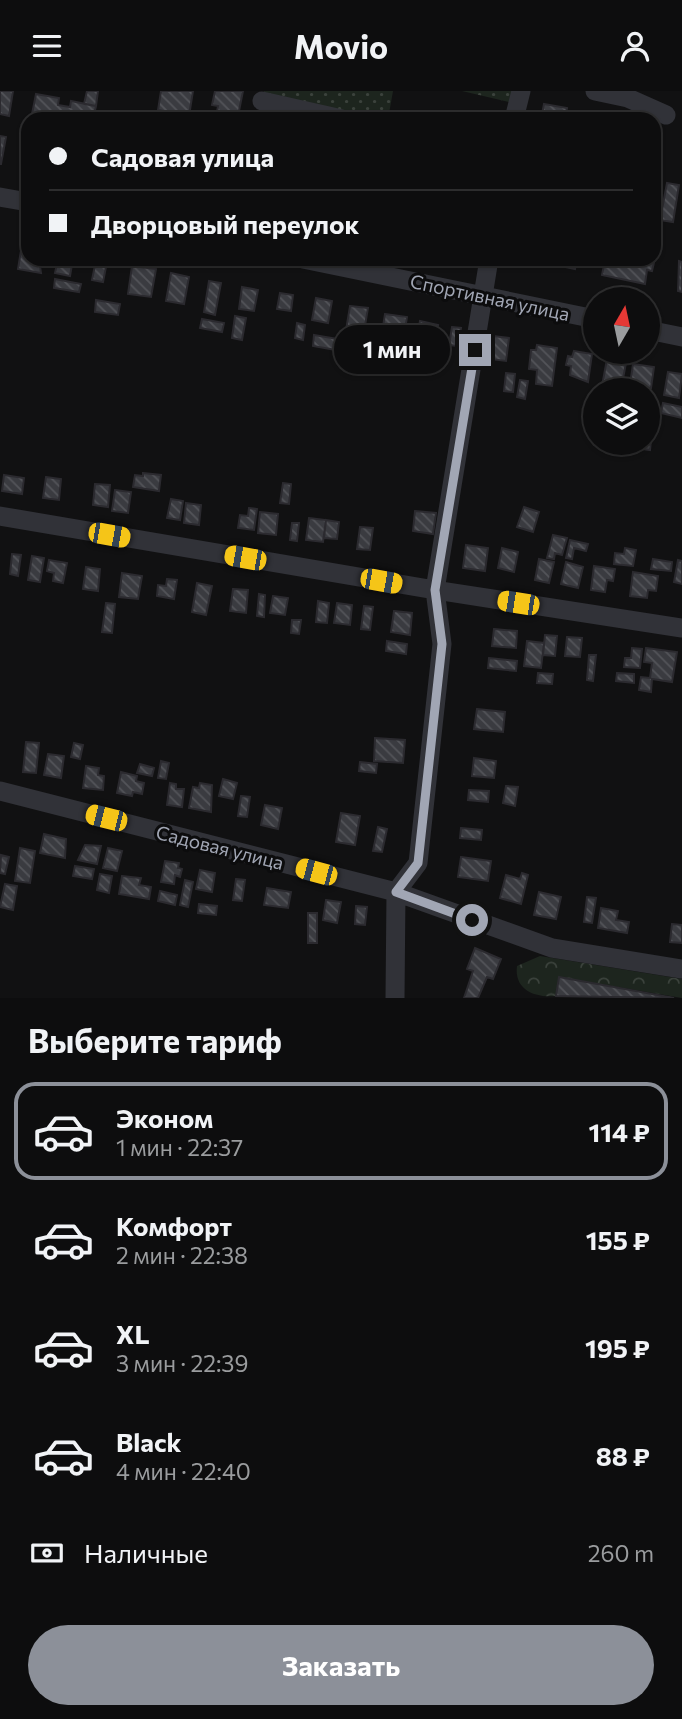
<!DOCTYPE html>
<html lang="ru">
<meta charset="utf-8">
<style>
body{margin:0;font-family:Commissioner,sans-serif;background:#161617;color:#f1f3f6;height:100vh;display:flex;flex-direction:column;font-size:26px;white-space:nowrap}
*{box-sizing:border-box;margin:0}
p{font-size:23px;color:#9a9c9e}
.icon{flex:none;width:38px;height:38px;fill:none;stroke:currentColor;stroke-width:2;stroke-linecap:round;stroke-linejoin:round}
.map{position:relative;height:907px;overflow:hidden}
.panel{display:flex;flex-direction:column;background:#0d0d0e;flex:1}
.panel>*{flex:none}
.hud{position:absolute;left:21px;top:21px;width:640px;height:154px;border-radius:21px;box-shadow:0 2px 5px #0004,0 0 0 2px #2d2d2e;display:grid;align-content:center;height:154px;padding:0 28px;background:#0d0d0e}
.needle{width:46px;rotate:9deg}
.tools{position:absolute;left:583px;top:196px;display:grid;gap:14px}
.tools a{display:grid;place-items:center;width:77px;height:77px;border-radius:50%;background:#0d0d0e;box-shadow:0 2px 5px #0004,0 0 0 2px #2d2d2e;font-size:35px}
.end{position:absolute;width:32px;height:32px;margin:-16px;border:9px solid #a1a6b4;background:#111;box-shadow:0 0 0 4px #111}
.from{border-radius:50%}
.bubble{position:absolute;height:49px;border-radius:24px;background:#0d0d0e;box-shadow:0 2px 5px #0004,0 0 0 2px #2d2d2e;font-size:23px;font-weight:700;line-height:49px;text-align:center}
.car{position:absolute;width:21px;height:42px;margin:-21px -10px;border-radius:9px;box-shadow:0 0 5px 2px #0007;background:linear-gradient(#f5c518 24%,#345 0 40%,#f5c518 0 76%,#345 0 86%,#f5c518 0)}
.hud b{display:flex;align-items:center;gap:24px;height:66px;font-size:26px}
.hud b+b{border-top:2px solid #2d2d2e}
.hud i{width:18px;height:18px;background:#f1f3f6}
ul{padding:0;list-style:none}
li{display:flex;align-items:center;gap:21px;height:98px;margin:0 14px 10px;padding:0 14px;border:4px solid transparent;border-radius:21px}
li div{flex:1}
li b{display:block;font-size:26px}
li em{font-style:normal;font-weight:700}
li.selected{border-color:#8c9099}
li>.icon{width:63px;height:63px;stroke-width:1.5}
h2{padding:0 28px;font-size:32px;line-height:84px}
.pay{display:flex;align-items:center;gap:18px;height:77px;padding:0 28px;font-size:26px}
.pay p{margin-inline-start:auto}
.button{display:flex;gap:14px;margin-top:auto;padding:14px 28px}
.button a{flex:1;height:80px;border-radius:42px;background:#8c9099;color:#fff;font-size:28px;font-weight:700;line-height:80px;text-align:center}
header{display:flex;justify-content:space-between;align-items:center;height:91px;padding:0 28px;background:#0d0d0e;font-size:32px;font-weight:700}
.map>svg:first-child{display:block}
.grass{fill:url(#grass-dots)}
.forest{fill:url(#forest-crowns)}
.building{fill:url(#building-back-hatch);stroke:#2b2a2f;stroke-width:2}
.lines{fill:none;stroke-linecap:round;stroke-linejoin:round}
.minor{stroke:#313238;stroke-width:19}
.route{stroke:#a1a6b4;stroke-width:9}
.labels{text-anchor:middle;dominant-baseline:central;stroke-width:6;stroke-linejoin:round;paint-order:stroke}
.street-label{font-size:19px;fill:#a1a6b4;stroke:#0c0c0d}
</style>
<header><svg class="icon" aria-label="menu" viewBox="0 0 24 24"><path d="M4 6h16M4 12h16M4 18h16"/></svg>Movio<svg class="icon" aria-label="person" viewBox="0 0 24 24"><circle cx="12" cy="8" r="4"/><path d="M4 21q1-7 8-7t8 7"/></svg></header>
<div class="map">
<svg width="682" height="907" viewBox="0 0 682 907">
<defs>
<pattern id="grass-dots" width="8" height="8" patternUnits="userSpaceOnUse" patternTransform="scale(1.75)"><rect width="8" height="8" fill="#1d251e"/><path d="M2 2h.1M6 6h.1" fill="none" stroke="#3b423c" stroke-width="1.8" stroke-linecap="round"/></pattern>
<pattern id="forest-crowns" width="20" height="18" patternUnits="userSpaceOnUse" patternTransform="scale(1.75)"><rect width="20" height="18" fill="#1d251e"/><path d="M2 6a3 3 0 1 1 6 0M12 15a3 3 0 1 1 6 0" fill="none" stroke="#3b423c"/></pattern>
<pattern id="building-back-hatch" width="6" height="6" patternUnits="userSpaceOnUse" patternTransform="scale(1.75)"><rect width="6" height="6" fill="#3a3b40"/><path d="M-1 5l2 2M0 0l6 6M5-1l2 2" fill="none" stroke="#535459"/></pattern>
</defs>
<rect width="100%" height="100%" fill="#111112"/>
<path class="grass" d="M264,0H393L388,28H342L262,10Z
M462,0H521L518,13Z"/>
<path class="forest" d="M540,865L682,888V907L560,886L556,905C535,907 514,899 517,875Z"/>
<path class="building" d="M0,0H13L9,25L0,23Z
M87,0H98L96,15L84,13Z
M161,0H193L189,25L158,19Z
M215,0H243L238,25L217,21L218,15L212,14Z
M36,3L59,7L58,14L70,16L71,10L96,15L93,28H31Z
M544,13L567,17L565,28H541Z
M279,22L304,28H277Z
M0,45L6,46L1,73H0Z
M26,51H28V80L21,79Z
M667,92L679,94L673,131L660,129Z
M22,153L28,154V168H39L41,182L18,178Z
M654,163H656L652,180L647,179L645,193L602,184L605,169L600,168H654Z
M58,168H73L70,185L55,182Z
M528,168H577L575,178Z
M96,169L107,171L103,191L92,189Z
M679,170L682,171V201L678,200Z
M132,175L156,178L151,206L128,203Z
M171,182L189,186L184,213L166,210Z
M55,188L81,193L79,201L54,197Z
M209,190L221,192L215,224L204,221Z
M242,196L258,199L254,220L239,218Z
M280,202L293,204L291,220L277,218Z
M316,207L332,210L328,232L312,229Z
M96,209L120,213L118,224L95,221Z
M350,215L368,217L364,241L346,239Z
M385,223L407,226L403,251L381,248Z
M235,225L246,227L242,249L232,247Z
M202,228L224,232L222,241L200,237Z
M420,230L438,234L434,254L416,251Z
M297,232L305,234L303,249L295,247Z
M452,236L461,237L458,255L449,254Z
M314,244L338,248L336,259L313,255Z
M493,245L509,247L506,270L490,268Z
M537,254L557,257L552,295L536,293L537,279L529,278L531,259H536Z
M574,260L592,263L588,291L570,284L571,275L566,274L568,265L572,266Z
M411,261L442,265L440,275L410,270Z
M607,268L626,272L621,298L602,295Z
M633,273L654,276L651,297L630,294Z
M668,281L682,283L679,307L664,304Z
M506,282L515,283L513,301L504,300Z
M520,289L528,290L525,308L517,306Z
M663,312L682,316V327L661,322Z
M648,338L652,339L650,359L635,357L636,352H648Z
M143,382L161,384L159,400L133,396L135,384L143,385Z
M4,384L24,387L22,403L2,400Z
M46,386L61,388L59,409L43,407Z
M283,392L291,393L289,413L280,412Z
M95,393L110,394L108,416L93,414Z
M115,399L131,401L128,422L112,420Z
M171,408L183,410L180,429L167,427Z
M186,412L201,414L199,434L184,432Z
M524,416L539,421L533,441L517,436Z
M249,417L257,418L254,439L238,437L240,424L248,425Z
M415,420L436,422L433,443L413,440Z
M260,421L278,423L276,444L258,442Z
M309,427L326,429L323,451L306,449Z
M326,429L339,431L337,448L324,447Z
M292,432H299L297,450L290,449Z
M360,436L373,437L370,459L357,458Z
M553,444L567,447L562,464L555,462L554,468L547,467Z
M570,449L588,453L586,460L574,457L572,468L566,467Z
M466,454L488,457L485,480L463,477Z
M502,457L518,461L514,481L498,477Z
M625,457L636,459L633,475L614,473L615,462L624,463Z
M12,463L21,464L18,485L10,483Z
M32,465L44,467L40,491L28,489Z
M539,468L554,471L549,492L535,489Z
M653,468L672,471L671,480L651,478Z
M49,469L67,472L63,492L53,490L54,482L47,480Z
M678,469L682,470V493L674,491Z
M566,471L583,476L578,497L561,493Z
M594,475L615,478L613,490L607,489L605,501L591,499Z
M86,476L100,478L98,500L83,498Z
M633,481L658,485L656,500L648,499L647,507L630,505Z
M122,482L142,485L138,508L119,506Z
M167,488L177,489L174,508L157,505L158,494L166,495Z
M197,492L212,495L206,524L192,521Z
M233,498L248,499L246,522L230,520Z
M259,503L265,504L264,526L257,525Z
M273,505L288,507L285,524L270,522Z
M318,510L329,512L327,532L316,531Z
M106,512L115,513L112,542L102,541Z
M337,512L352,514L350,534L334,532Z
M364,515L373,516L370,539L361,538Z
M394,520L412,522L410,544L391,541Z
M292,529H301L299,543L291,542Z
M494,538L517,540L516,557L492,555Z
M545,544L557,545L555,565L543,564Z
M567,546L582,547L580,566L565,565Z
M387,550L407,553L406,563L386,560Z
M527,550L544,552L541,577L524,575Z
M632,557L642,558L640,577L624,576L625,567H631Z
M646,557L677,561L672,591L652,588L651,601L639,599L641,586L650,587L652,572L644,571Z
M589,564H596L593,590L587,589Z
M489,567L517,570L516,580L488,577Z
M538,582L553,583L552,593L537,592Z
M617,582L634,583V592L616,590Z
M477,618L505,621L503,641L474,638Z
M375,647L405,649L403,672L374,670Z
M26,651L39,652L36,682L23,681Z
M74,652L83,654L80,668L71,666Z
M48,663L64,665L61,687L44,684Z
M474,667L496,670L494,687L472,685Z
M161,670L169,672L166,688L158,687Z
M360,671L377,673L376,682L359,680Z
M140,673L154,677L152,685L137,682Z
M86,675L99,677L98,684L104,685L103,699L83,697Z
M121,681L137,685L136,690L144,692L142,703L133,701L132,705L117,702Z
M223,688L237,692L233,708L219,705Z
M170,692L176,693V698H184L182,716L167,714Z
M200,692L212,694L211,721L189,717L193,696L199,697Z
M506,695L518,696L515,715L503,712Z
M469,699L489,700L488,711L468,709Z
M241,705L250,706L247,726L238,725Z
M265,714L282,717L278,738L261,734Z
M341,722L360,725L355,754L336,751Z
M378,736L387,738L382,761L373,760Z
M461,737L482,739L481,749L460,747Z
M44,743L66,748L65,767L40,762Z
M85,754L101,755L97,773L78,769Z
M20,757L35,760L30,792L15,790Z
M108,757L122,760L117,780L103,777Z
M1,764L9,766L5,783L0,782Z
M461,766L491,770L488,790L458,786Z
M165,770L179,772L178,777L182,778L180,786L175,784L174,793L161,791Z
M75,775L94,778L92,788L73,785Z
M200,779L215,782L212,801L196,798Z
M522,782L528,784L521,813L500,807L506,784L520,788Z
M100,783L112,785L109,802L97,799Z
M122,785L141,787L139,794L151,796L149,808L119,803Z
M236,788L245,789L242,810L233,809Z
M185,789L193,791L188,816L180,814Z
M5,793L17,795L13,819L0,816Z
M267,797L291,801L288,817L264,814Z
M160,800L177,804L175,814L158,810Z
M539,801L561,806L556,828L534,824Z
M587,806L596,807L592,832L584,831Z
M326,809L341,811L337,832L323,829Z
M199,813L217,815L216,824L198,822Z
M356,815L367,816L365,834L355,833Z
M601,817L618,820L616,829L629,831L627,842L598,837Z
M308,822H317V852H308Z
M672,833L682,834V852L670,851Z
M475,857L501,868L493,888L487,886L478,907H464L473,880L467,878Z
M559,886L674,907L556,905Z"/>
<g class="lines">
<path class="minor" d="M595,0L628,7L666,24
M262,10L342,28
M514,28L521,0
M0,106L28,111
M303,168L595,228
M648,239L682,246
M0,425L435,499L682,537
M0,700L396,801L552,857L682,878
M395,907L396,801L418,772L442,553L435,499L489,168"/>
</g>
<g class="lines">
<path class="route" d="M472,829L396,801L418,772L442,553L435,499L475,259"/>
</g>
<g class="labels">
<g class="street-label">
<text transform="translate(490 206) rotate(12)">Спортивная улица</text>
<text transform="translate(220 756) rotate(14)">Садовая улица</text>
</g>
</g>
</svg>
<div class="tools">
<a><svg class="needle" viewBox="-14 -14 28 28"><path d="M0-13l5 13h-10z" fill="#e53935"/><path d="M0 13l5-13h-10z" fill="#9a9c9e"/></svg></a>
<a><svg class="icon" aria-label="layers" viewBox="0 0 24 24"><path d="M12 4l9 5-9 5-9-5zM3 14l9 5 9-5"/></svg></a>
</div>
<i class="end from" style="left:472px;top:829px"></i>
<i class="end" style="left:475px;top:259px"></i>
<div class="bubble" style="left:334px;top:234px;width:116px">1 мин</div>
<i class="car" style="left:109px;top:444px;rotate:100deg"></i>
<i class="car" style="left:245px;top:467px;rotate:280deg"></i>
<i class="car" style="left:381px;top:490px;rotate:100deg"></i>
<i class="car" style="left:518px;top:512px;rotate:279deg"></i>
<i class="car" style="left:106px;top:727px;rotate:284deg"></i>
<i class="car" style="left:316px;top:781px;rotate:285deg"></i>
<div class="hud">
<b><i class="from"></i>Садовая улица</b>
<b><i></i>Дворцовый переулок</b>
</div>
</div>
<section class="panel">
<h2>Выберите тариф</h2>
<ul>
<li class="selected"><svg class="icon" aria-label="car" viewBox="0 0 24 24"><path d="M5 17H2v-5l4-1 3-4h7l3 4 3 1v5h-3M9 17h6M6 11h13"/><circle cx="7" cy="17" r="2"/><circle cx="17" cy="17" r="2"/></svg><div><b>Эконом</b><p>1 мин · 22:37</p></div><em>114 ₽</em></li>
<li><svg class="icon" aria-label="car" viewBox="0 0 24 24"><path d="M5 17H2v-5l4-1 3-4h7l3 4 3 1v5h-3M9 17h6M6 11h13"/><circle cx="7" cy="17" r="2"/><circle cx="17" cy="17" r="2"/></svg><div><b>Комфорт</b><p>2 мин · 22:38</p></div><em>155 ₽</em></li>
<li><svg class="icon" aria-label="car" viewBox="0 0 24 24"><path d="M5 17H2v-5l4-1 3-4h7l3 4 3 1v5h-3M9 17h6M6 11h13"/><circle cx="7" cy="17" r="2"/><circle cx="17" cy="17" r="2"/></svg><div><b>XL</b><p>3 мин · 22:39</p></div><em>195 ₽</em></li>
<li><svg class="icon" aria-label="car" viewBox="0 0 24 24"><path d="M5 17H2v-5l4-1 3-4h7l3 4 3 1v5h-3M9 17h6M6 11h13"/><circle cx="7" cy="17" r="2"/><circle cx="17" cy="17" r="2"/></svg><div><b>Black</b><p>4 мин · 22:40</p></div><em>88 ₽</em></li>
</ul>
<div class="pay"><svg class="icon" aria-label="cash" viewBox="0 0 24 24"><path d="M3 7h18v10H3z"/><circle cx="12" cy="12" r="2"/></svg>Наличные<p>260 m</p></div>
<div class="button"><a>Заказать</a></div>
</section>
